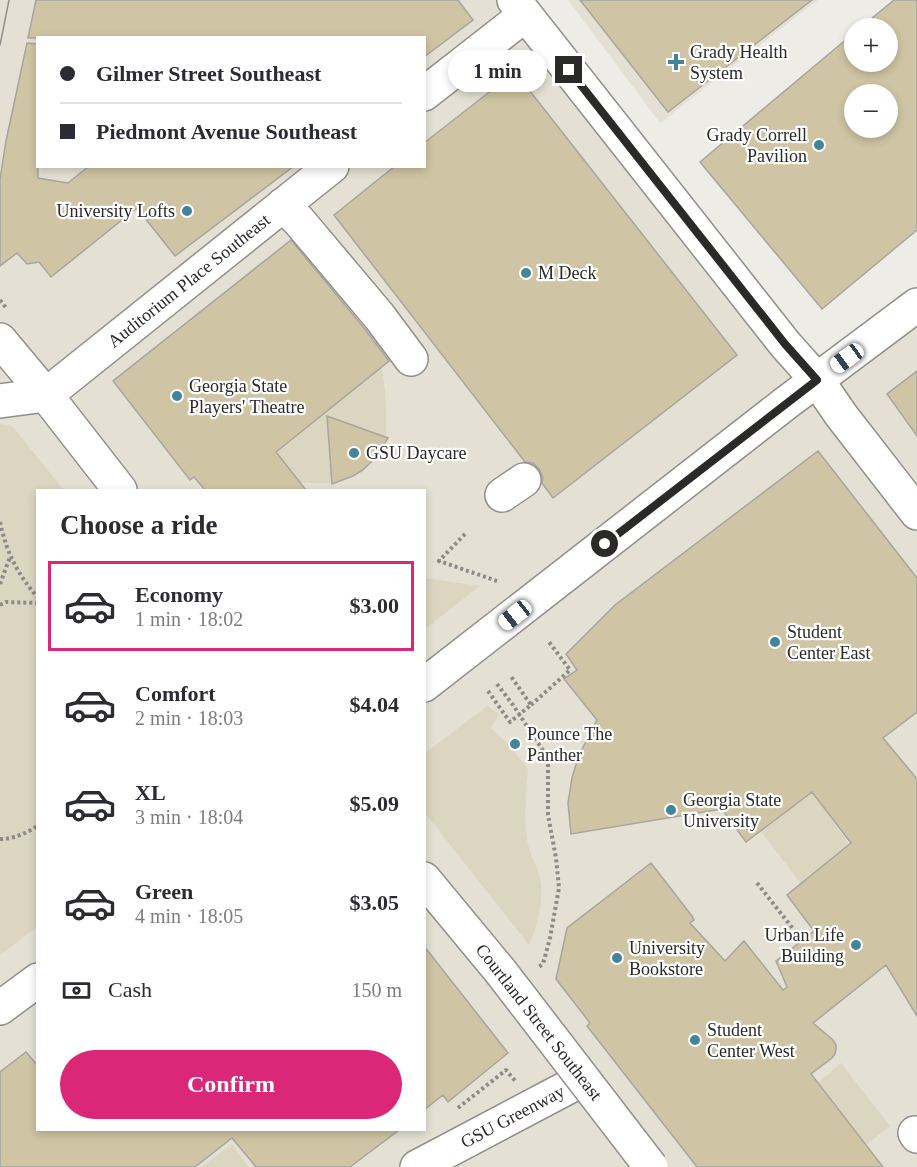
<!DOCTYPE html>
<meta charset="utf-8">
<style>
body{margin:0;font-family:"Times New Roman",serif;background:#f7f7f7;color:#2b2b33;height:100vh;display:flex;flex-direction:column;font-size:22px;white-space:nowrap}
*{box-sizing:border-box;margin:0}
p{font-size:20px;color:#7c7c81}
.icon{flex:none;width:33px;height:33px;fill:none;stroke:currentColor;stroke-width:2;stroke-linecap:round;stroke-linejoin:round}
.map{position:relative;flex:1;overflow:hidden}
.sheet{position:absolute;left:36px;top:489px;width:390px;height:642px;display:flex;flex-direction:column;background:#fff;border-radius:0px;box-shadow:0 3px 9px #0003}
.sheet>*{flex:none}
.banner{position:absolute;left:36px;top:36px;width:390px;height:132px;border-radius:0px;box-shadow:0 3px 9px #0003;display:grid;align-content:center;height:132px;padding:0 24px;background:#fff}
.controls{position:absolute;left:844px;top:18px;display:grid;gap:12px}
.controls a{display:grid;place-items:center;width:54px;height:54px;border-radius:50%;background:#fff;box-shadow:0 3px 9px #0003;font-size:30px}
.end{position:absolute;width:27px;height:27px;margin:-14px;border:8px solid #2a2a28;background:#fff;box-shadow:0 0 0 3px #fff}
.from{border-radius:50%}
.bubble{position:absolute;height:42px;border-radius:21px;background:#fff;box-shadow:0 3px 9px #0003;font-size:20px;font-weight:800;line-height:42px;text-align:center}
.car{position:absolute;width:18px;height:36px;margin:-18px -9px;border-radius:8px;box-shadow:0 0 4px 2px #0007;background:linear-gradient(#fff 24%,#345 0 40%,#fff 0 76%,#345 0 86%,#fff 0)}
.banner b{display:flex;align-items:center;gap:21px;height:57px;font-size:22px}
.banner b+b{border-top:2px solid #e1e1e2}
.banner i{width:15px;height:15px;background:#2b2b33}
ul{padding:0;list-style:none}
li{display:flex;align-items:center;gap:18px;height:90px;margin:0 12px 9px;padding:0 12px;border:3px solid transparent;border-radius:0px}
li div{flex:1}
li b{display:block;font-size:22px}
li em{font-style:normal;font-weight:800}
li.active{border-color:#db2777}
li>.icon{width:54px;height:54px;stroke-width:1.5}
h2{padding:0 24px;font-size:27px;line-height:72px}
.pay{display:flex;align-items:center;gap:15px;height:66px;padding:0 24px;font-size:22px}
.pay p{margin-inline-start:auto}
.action{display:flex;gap:12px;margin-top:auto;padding:12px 24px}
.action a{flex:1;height:69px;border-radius:36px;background:#db2777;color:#fff;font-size:24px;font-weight:800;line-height:69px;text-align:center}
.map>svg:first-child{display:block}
.built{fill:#e4e1d4;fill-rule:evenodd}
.green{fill:#dcd6c1}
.building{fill:#cfc5a4;stroke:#a7a5a0;stroke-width:1.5;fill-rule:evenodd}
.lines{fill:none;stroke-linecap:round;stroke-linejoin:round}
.minor-casing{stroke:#908f8a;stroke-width:36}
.major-casing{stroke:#908f8a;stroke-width:36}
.path{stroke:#8c8b88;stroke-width:4;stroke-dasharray:3 3;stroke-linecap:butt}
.minor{stroke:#fff;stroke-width:33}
.major{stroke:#fff;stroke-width:33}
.tram{stroke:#8f8e8b;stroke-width:1.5}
.major-bridge-casing{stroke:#908f8a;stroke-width:36;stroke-linecap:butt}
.major-bridge{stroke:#fff;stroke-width:33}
.route{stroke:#2a2a28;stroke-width:8}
.poi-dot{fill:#438497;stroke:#fff;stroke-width:2}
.labels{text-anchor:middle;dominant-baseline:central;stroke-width:4.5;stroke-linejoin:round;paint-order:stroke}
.poi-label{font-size:18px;fill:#2a2a28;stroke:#fff;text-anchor:start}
.street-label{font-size:18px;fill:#2a2a28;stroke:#fff}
</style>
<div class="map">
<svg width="917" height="1167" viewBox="0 0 917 1167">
<rect width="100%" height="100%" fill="#eeece7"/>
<path class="built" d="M0,0H519L832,383L917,317V1167H0ZM38,38H424V166H38ZM38,490H424V1130H38Z
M568,0H818L660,123Z"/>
<path class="green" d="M380,368L382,369C386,392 387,414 386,437L358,427L329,447L332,483H300L291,471L285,477L270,457Z
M0,423L13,427L64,490H38L37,927L0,955Z
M425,578L431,579L480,586L425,629Z
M487,706L499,714L491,728L510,746L528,769C526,792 524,816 527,838C528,852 537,864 540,878C544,900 538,925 529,945L425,813V753Z
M812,792L849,844L801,884L744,809L758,797L776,819Z
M841,1063L890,1126L866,1145L818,1083Z
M232,1144L249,1167H201Z"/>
<path class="building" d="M36,0H458L473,20L424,57V38H28Z
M580,0H812L668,112Z
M894,0H917V230L822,309L700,162L855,32V62H888V28H860ZM855,94H888V128H855Z
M27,43L38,44V178L68,183L89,166H294L175,256L137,208L51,277L39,262L27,264L17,253L0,266V179L6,141Z
M515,72L737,355L553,498L542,483L543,478L539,469L533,463L525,462L334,215L395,166H424V143Z
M291,240L364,328L389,361L276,452L306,490H205L194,477L190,480L113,381Z
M917,371V436L887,394Z
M327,416L388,438L375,458L363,470L353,476L332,484Z
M818,451L917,578V712L883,738L917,779V1016L886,965L813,1023L833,1040L836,1045V1049L835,1054L832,1058L811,1074L883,1167H697L587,1026L590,1023L556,979L567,928L651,863L692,916L694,920L690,923L725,961L744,941L783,990L787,987L776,961L814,931L787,895L851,843L812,792L746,842L722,809L571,834L568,803L572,778L579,755L597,720L564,679L577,670L566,654L615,605Z
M424,946L508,1053L448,1102L443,1095L424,1110Z
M26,1052L38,1066V1130H399L350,1167H256L232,1138L195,1167H0V1072Z"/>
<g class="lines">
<g class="minor-casing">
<g id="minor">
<path d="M424,94L525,15"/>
<path d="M283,205L299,221L379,316L411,359"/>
<path id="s1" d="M46,395L332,166"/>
<path d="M502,495L524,480"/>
<path d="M424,685L786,403L917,305"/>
<path d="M0,1008L38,980"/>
<path d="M915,1133L917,1136"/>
<path id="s2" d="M417,1167L576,1083"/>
</g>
</g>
<g class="major-casing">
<path id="major" d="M514,0L785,344L817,380L841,415L917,513
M0,340L46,395L120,490
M0,401L46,395
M424,879L501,972"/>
</g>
<path class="path" d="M0,300L7,309
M0,522C7,554 17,573 38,598
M465,534L439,561L497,581
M0,584L10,557
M0,605L6,602L38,603
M497,684L513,705L548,758V815L556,858L559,888L550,938L543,964L537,968
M488,691L510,722L531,705L510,675
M531,705L570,670L549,642
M0,839C14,839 26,833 38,826
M757,883L794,930
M458,1108L506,1070L516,1082"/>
<use href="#minor" class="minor"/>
<use href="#major" class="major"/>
<path class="tram" d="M0,45L9,0"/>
<g class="major-bridge-casing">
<path id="major-bridge" d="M501,972L651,1167"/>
</g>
<use href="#major-bridge" class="major-bridge"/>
</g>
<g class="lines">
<path class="route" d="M569,70L785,344L817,380L605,544"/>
</g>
<g class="poi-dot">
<path d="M673 53h6v6h6v6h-6v6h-6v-6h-6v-6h6z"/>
<circle cx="819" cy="145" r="6"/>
<circle cx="187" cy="211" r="6"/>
<circle cx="526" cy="273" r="6"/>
<circle cx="177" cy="396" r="6"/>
<circle cx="354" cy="453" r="6"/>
<circle cx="775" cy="642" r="6"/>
<circle cx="515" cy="744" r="6"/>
<circle cx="671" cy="810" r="6"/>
<circle cx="856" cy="945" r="6"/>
<circle cx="617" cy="958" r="6"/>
<circle cx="695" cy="1040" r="6"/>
</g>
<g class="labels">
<g class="poi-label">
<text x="690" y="52">Grady Health<tspan x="690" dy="21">System</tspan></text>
<text x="807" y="135" text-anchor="end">Grady Correll<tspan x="807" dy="21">Pavilion</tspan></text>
<text x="175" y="211" text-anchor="end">University Lofts</text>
<text x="538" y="273">M Deck</text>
<text x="189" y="386">Georgia State<tspan x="189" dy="21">Players' Theatre</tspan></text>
<text x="366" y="453">GSU Daycare</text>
<text x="787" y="632">Student<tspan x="787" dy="21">Center East</tspan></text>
<text x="527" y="734">Pounce The<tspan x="527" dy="21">Panther</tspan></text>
<text x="683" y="800">Georgia State<tspan x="683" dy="21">University</tspan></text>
<text x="844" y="935" text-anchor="end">Urban Life<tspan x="844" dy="21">Building</tspan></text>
<text x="629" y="948">University<tspan x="629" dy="21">Bookstore</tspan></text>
<text x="707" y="1030">Student<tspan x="707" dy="21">Center West</tspan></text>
</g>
<g class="street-label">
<text stroke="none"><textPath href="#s1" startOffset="183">Auditorium Place Southeast</textPath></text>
<text transform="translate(539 1022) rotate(52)">Courtland Street Southeast</text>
<text stroke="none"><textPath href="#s2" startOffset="108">GSU Greenway</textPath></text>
</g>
</g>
</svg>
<div class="controls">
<a>+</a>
<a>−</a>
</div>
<i class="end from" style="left:605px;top:544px"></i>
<i class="end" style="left:569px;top:70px"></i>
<div class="bubble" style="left:448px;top:50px;width:99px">1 min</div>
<i class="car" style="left:847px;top:358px;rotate:234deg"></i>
<i class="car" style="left:515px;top:615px;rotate:232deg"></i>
<div class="banner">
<b><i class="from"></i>Gilmer Street Southeast</b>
<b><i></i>Piedmont Avenue Southeast</b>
</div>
<section class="sheet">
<h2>Choose a ride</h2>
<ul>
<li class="active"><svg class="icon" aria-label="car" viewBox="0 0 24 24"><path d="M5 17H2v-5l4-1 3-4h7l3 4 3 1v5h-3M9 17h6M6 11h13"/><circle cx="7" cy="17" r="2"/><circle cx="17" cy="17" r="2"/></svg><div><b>Economy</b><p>1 min · 18:02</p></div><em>$3.00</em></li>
<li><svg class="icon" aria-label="car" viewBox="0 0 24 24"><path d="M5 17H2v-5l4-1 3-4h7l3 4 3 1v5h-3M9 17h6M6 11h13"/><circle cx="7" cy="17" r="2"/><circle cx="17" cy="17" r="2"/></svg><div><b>Comfort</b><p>2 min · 18:03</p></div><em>$4.04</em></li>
<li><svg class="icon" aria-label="car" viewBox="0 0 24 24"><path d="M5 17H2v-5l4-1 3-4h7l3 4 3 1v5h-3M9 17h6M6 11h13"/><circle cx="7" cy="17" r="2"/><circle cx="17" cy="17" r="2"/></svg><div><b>XL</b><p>3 min · 18:04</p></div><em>$5.09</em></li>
<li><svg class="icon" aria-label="car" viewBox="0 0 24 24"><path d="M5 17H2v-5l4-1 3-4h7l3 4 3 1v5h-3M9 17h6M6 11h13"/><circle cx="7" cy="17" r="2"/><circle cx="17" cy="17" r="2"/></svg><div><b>Green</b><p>4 min · 18:05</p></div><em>$3.05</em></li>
</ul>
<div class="pay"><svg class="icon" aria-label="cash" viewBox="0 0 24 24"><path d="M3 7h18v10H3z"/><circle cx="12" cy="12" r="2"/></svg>Cash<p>150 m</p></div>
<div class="action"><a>Confirm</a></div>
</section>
</div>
